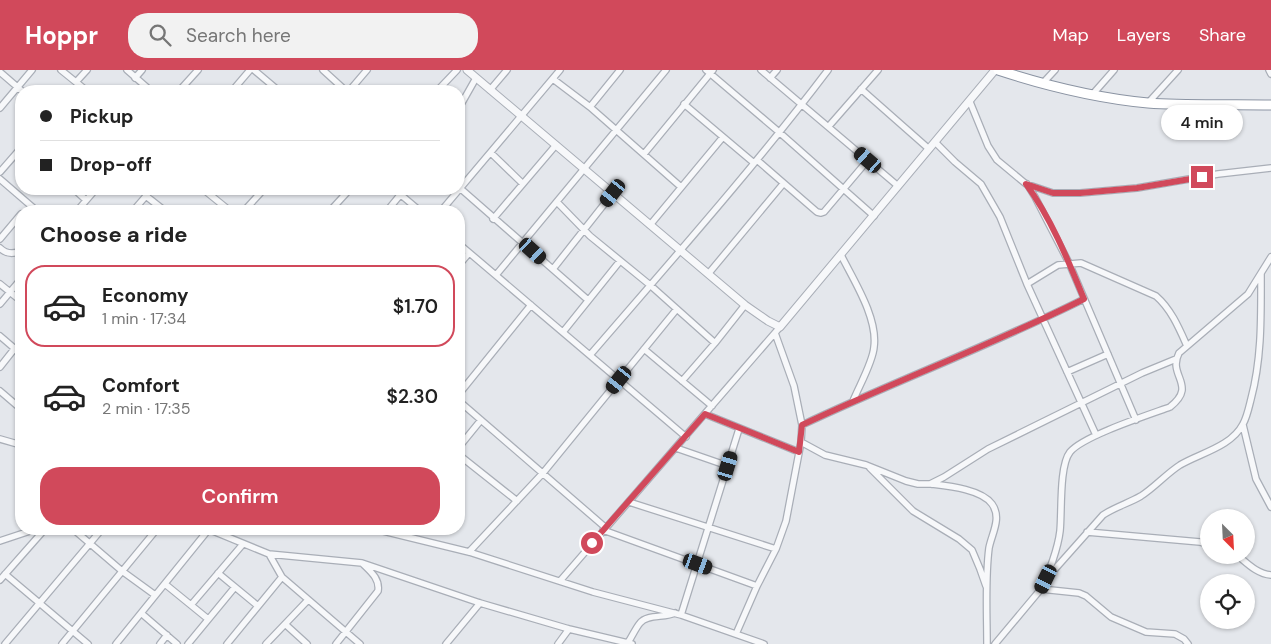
<!DOCTYPE html>
<meta charset="utf-8">
<style>
body{margin:0;font-family:"DM Sans",sans-serif;background:#f2f2f2;color:#222;height:100vh;display:flex;flex-direction:column;font-size:19px;white-space:nowrap}
*{box-sizing:border-box;margin:0}
p{font-size:16px;color:#767676}
.icon{flex:none;width:28px;height:28px;fill:none;stroke:currentColor;stroke-width:2;stroke-linecap:round;stroke-linejoin:round}
.map{position:relative;flex:1;overflow:hidden}
.details{position:absolute;left:15px;top:135px;width:450px;height:330px;display:flex;flex-direction:column;background:#fff;border-radius:20px;box-shadow:0 1px 4px #0004}
.details>*{flex:none}
.guide{position:absolute;left:15px;top:15px;width:450px;height:110px;border-radius:20px;box-shadow:0 1px 4px #0004;display:grid;align-content:center;height:110px;padding:0 25px;background:#fff}
.needle{width:32px;rotate:156deg}
.controls{position:absolute;left:1200px;top:439px;display:grid;gap:10px}
.controls a{display:grid;place-items:center;width:55px;height:55px;border-radius:50%;background:#fff;box-shadow:0 1px 4px #0004;font-size:25px}
.end{position:absolute;width:22px;height:22px;margin:-11px;border:6px solid #d1495b;background:#fff;box-shadow:0 0 0 2px #fff}
.from{border-radius:50%}
.bubble{position:absolute;height:35px;border-radius:18px;background:#fff;box-shadow:0 1px 4px #0004;font-size:16px;font-weight:600;line-height:35px;text-align:center}
.car{position:absolute;width:15px;height:30px;margin:-15px -8px;border-radius:6px;box-shadow:0 0 4px 1px #0007;background:linear-gradient(#222 24%,#8ab4d8 0 40%,#222 0 76%,#8ab4d8 0 86%,#222 0)}
.guide b{display:flex;align-items:center;gap:18px;height:48px;font-size:19px}
.guide b+b{border-top:1px solid #e0e0e0}
.guide i{width:12px;height:12px;background:#222}
ul{padding:0;list-style:none}
li{display:flex;align-items:center;gap:15px;height:82px;margin:0 10px 8px;padding:0 15px;border:2px solid transparent;border-radius:20px}
li div{flex:1}
li b{display:block;font-size:19px}
li em{font-style:normal;font-weight:600}
li.active{border-color:#d1495b}
li>.icon{width:45px;height:45px;stroke-width:1.5}
h2{padding:0 25px;font-size:22px;line-height:60px}
.cta{display:flex;gap:10px;margin-top:auto;padding:10px 25px}
.cta a{flex:1;height:58px;border-radius:20px;background:#d1495b;color:#fff;font-size:20px;font-weight:600;line-height:58px;text-align:center}
header{display:flex;align-items:center;gap:30px;box-sizing:border-box;height:70px;padding:0 25px;background:#d1495b;color:#fff}
header strong{font-size:24px}
nav{display:flex;gap:28px;margin-inline-start:auto;font-size:18px}
.search{width:350px;height:45px;background:#f2f2f2;display:flex;align-items:center;gap:12px;box-sizing:border-box;padding:0 18px;border-radius:20px;color:#767676;font-size:19px}
.map>svg:first-child{display:block}
.lines{fill:none;stroke-linecap:round;stroke-linejoin:round}
.minor-casing{stroke:#a9aeb7;stroke-width:8}
.tertiary-casing{stroke:#a9aeb7;stroke-width:9}
.trunk-casing{stroke:#8b94a3;stroke-width:11}
.minor{stroke:#f7f8fa;stroke-width:5.5}
.tertiary{stroke:#f7f8fa;stroke-width:7}
.trunk{stroke:#fff;stroke-width:9}
.route{stroke:#d1495b;stroke-width:6}
</style>
<header>
<strong>Hoppr</strong>
<div class="search"><svg class="icon" aria-label="search" viewBox="0 0 24 24"><circle cx="10" cy="10" r="6"/><path d="M15 15l6 6"/></svg>Search here</div>
<nav><a>Map</a><a>Layers</a><a>Share</a></nav>
</header>
<div class="map">
<svg width="1271" height="574" viewBox="0 0 1271 574">
<rect width="100%" height="100%" fill="#e4e7ec"/>
<g class="lines">
<g class="minor-casing">
<path id="minor" d="M61,0L87,21
M127,0L151,21
M254,0L279,21
M323,0L346,21
M706,0L779,62L874,146
M761,0L898,116
M1269,0L1271,4
M0,2L22,21
M135,8L142,0
M770,8L777,0
M553,9L590,37L681,117
M76,12L87,0
M1042,14L1055,0
M861,19L929,79
M490,20L507,0
M179,21L198,0
M232,21L250,0
M349,21L367,0
M437,21L457,0
M1092,25L1114,0
M970,32L988,76L997,90L1026,114L1053,123H1080L1137,118L1218,104L1271,98
M1148,33L1178,0
M684,34L754,93
M590,37L620,0
M0,38L32,0
M459,38L476,8
M829,56L878,0
M935,72L955,92L981,114L1000,147L1027,214L1096,365
M491,83L522,113
M644,84L713,0
M757,90L817,142L821,143L824,142L868,90
M0,102L21,78
M0,109L37,141
M1027,114L1035,127L1069,193L1136,350
M74,119L86,130
M203,119L230,141
M394,119L420,141
M461,119L588,230
M146,126L165,141
M557,132L590,166L650,215L715,273
M77,141L96,119
M133,141L152,119
M244,141L264,119
M330,141L350,119
M387,141L405,119
M441,141L560,0
M493,149L556,75
M650,155L723,67
M0,169L21,144
M459,174L686,367
M0,178C6,184 14,184 21,181
M841,185C854,211 878,248 874,277C873,292 859,316 853,331
M459,195L469,183
M553,199L613,123
M709,203L783,114
M496,205L666,0
M0,214L21,231
M1027,214L1058,195L1081,193L1156,226C1171,239 1179,258 1187,276
M0,234L21,209
M563,262L620,191
M0,266L21,284
M644,279L712,336
M590,285C671,191 753,99 828,0
M0,297L15,278
M1067,302L1108,284
M682,311L715,273L745,235
M0,321L21,339
M459,324L531,235
M459,331L606,458
M705,344L799,382
M802,355C895,311 992,275 1084,229
M1243,355L1256,409L1271,437
M0,369L21,375
M801,372L825,385L866,395L906,411L918,414H930L944,407L988,379L1142,303L1176,289
M459,377L481,350
M676,378L728,396
M459,385L517,431
M870,398L913,441L959,469L972,480L980,499L986,516
M931,414C948,416 981,419 992,434C1002,448 992,463 989,478C985,509 987,542 987,574
M629,432L776,479
M73,459L122,501L155,525
M208,459L269,484L282,507L227,574
M375,459L469,482L593,522L681,545L764,574
M603,460L757,516
M1087,462L1200,472L1209,474
M0,471L36,459
M469,482L543,403L676,240
M269,484L362,493L480,533L569,559L632,574
M1237,485C1247,493 1257,504 1271,505
M218,503L258,536
M5,504L88,574
M282,507L360,574
M1047,508L1103,445C1115,437 1129,433 1141,426C1155,417 1166,404 1180,395C1200,383 1231,377 1243,354C1247,347 1249,337 1251,329C1262,288 1261,246 1261,204
M0,510L45,459
M560,511L780,257
M165,514L208,549
M1041,519L1079,523L1086,526L1111,547L1146,562L1175,564L1184,569L1188,574
M191,535L243,474
M141,543L177,574
M681,545L739,359
M285,554L307,574
M736,564L757,516L776,479L786,451L801,372L802,355L794,316L775,263
M5,574L102,459
M62,574L157,459
M116,574L209,459
M160,574L167,565
M188,574L235,517
M266,574L308,530
M336,574L378,521C380,509 371,502 363,494
M446,574L480,533
M558,574L569,559
M627,574C632,567 635,559 640,553C647,544 665,548 675,543
M995,574L1041,519C1049,503 1058,478 1060,461C1062,442 1059,396 1070,382C1083,366 1148,345 1170,337C1198,315 1167,306 1179,283L1248,224L1271,187"/>
</g>
<g class="tertiary-casing">
<path id="tertiary" d="M467,0L745,235L768,251L780,257L995,0"/>
</g>
<g class="trunk-casing">
<path id="trunk" d="M998,0C1047,16 1096,28 1148,33C1188,36 1230,34 1271,35"/>
</g>
<use href="#minor" class="minor"/>
<use href="#tertiary" class="tertiary"/>
<use href="#trunk" class="trunk"/>
</g>
<g class="lines">
<path class="route" d="M592,473L705,344L799,382L802,355C895,311 992,275 1084,229C1068,190 1051,148 1026,114L1053,123H1080L1137,118L1202,107"/>
</g>
</svg>
<div class="controls">
<a><svg class="needle" viewBox="-14 -14 28 28"><path d="M0-13l5 13h-10z" fill="#e53935"/><path d="M0 13l5-13h-10z" fill="#767676"/></svg></a>
<a><svg class="icon" aria-label="locate" viewBox="0 0 24 24"><circle cx="12" cy="12" r="6"/><path d="M12 2v4M12 18v4M2 12h4M18 12h4"/></svg></a>
</div>
<i class="end from" style="left:592px;top:473px"></i>
<i class="end" style="left:1202px;top:107px"></i>
<div class="bubble" style="left:1161px;top:35px;width:82px">4 min</div>
<i class="car" style="left:868px;top:90px;rotate:311deg"></i>
<i class="car" style="left:613px;top:123px;rotate:218deg"></i>
<i class="car" style="left:533px;top:181px;rotate:132deg"></i>
<i class="car" style="left:619px;top:310px;rotate:219deg"></i>
<i class="car" style="left:728px;top:396px;rotate:17deg"></i>
<i class="car" style="left:698px;top:494px;rotate:110deg"></i>
<i class="car" style="left:1046px;top:509px;rotate:206deg"></i>
<div class="guide">
<b><i class="from"></i>Pickup</b>
<b><i></i>Drop-off</b>
</div>
<section class="details">
<h2>Choose a ride</h2>
<ul>
<li class="active"><svg class="icon" aria-label="car" viewBox="0 0 24 24"><path d="M5 17H2v-5l4-1 3-4h7l3 4 3 1v5h-3M9 17h6M6 11h13"/><circle cx="7" cy="17" r="2"/><circle cx="17" cy="17" r="2"/></svg><div><b>Economy</b><p>1 min · 17:34</p></div><em>$1.70</em></li>
<li><svg class="icon" aria-label="car" viewBox="0 0 24 24"><path d="M5 17H2v-5l4-1 3-4h7l3 4 3 1v5h-3M9 17h6M6 11h13"/><circle cx="7" cy="17" r="2"/><circle cx="17" cy="17" r="2"/></svg><div><b>Comfort</b><p>2 min · 17:35</p></div><em>$2.30</em></li>
</ul>
<div class="cta"><a>Confirm</a></div>
</section>
</div>
